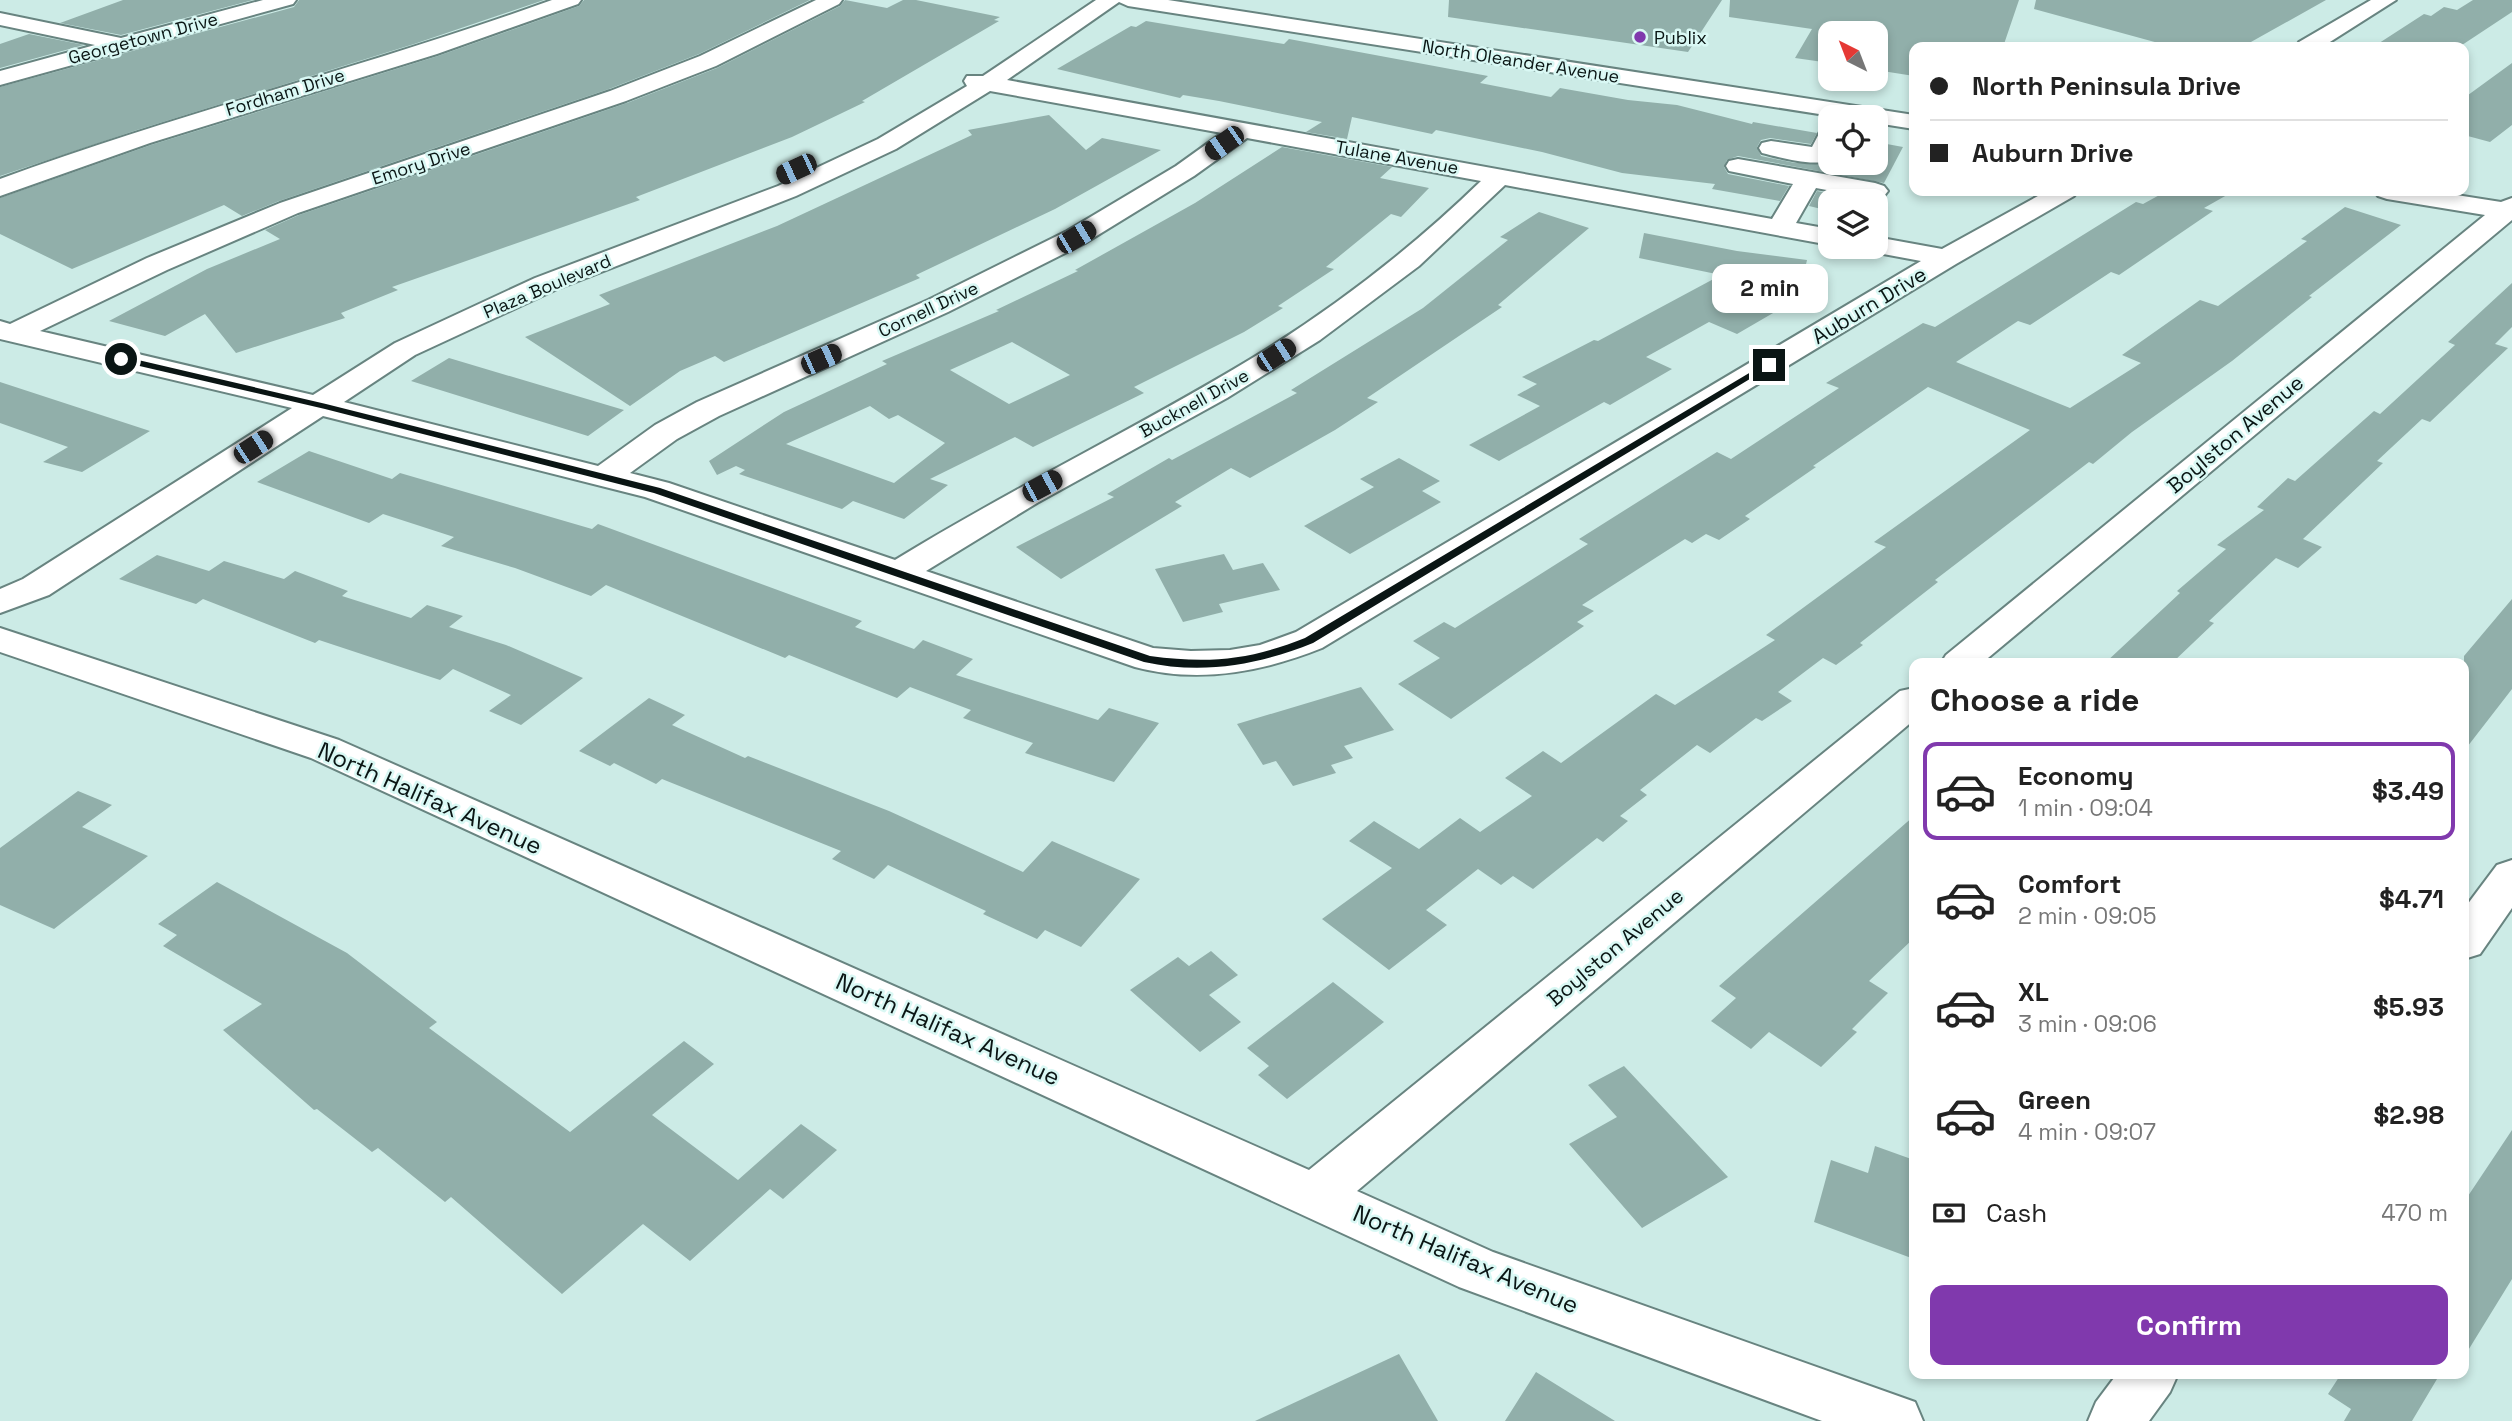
<!DOCTYPE html>
<meta charset="utf-8">
<style>
body{margin:0;font-family:"Space Grotesk",sans-serif;background:#f6f6f6;color:#222;height:100vh;display:flex;flex-direction:column;font-size:26px;white-space:nowrap}
*{box-sizing:border-box;margin:0}
p{font-size:23px;color:#767676}
.icon{flex:none;width:38px;height:38px;fill:none;stroke:currentColor;stroke-width:2;stroke-linecap:round;stroke-linejoin:round}
.map{position:relative;flex:1;overflow:hidden}
.side{position:absolute;left:1909px;top:658px;width:560px;height:721px;display:flex;flex-direction:column;background:#fff;border-radius:14px;box-shadow:0 4px 10px #0003}
.side>*{flex:none}
.guide{position:absolute;left:1909px;top:42px;width:560px;height:154px;border-radius:14px;box-shadow:0 4px 10px #0003;display:grid;align-content:center;height:154px;padding:0 21px;background:#fff}
.needle{width:46px;rotate:318deg}
.tools{position:absolute;left:1818px;top:21px;display:grid;gap:14px}
.tools a{display:grid;place-items:center;width:70px;height:70px;border-radius:14px;background:#fff;box-shadow:0 4px 10px #0003;font-size:35px}
.end{position:absolute;width:32px;height:32px;margin:-16px;border:9px solid #0a1514;background:#fff;box-shadow:0 0 0 4px #fff}
.from{border-radius:50%}
.bubble{position:absolute;height:49px;border-radius:14px;background:#fff;box-shadow:0 4px 10px #0003;font-size:23px;font-weight:600;line-height:49px;text-align:center}
.car{position:absolute;width:21px;height:42px;margin:-21px -10px;border-radius:9px;box-shadow:0 0 5px 2px #0007;background:linear-gradient(#222 24%,#8ab4d8 0 40%,#222 0 76%,#8ab4d8 0 86%,#222 0)}
.guide b{display:flex;align-items:center;gap:24px;height:66px;font-size:26px}
.guide b+b{border-top:2px solid #e0e0e0}
.guide i{width:18px;height:18px;background:#222}
ul{padding:0;list-style:none}
li{display:flex;align-items:center;gap:21px;height:98px;margin:0 14px 10px;padding:0 7px;border:4px solid transparent;border-radius:14px}
li div{flex:1}
li b{display:block;font-size:26px}
li em{font-style:normal;font-weight:600}
li.on{border-color:#8039ad}
li>.icon{width:63px;height:63px;stroke-width:1.5}
h2{padding:0 21px;font-size:32px;line-height:84px}
.pay{display:flex;align-items:center;gap:18px;height:77px;padding:0 21px;font-size:26px}
.pay p{margin-inline-start:auto}
.button{display:flex;gap:14px;margin-top:auto;padding:14px 21px}
.button a{flex:1;height:80px;border-radius:14px;background:#8039ad;color:#fff;font-size:28px;font-weight:600;line-height:80px;text-align:center}
.map>svg:first-child{display:block}
.building{fill:#91afaa;fill-rule:evenodd}
.lines{fill:none;stroke-linecap:round;stroke-linejoin:round}
.minor-casing{stroke:#688480;stroke-width:4}
.minor{fill:#fff;fill-rule:evenodd}
.route{fill:#0a1514}
.poi-dot{fill:#8039ad;stroke:#d9f8f4;stroke-width:2.5}
.labels{text-anchor:middle;dominant-baseline:central;stroke-width:5;stroke-linejoin:round;paint-order:stroke}
.far-poi-label{font-size:18px;fill:#0a1514;stroke:#d9f8f4;text-anchor:start}
.far-street-label{font-size:18px;fill:#0a1514;stroke:#d9f8f4}
.street-label{font-size:21px;fill:#0a1514;stroke:#d9f8f4}
.near-street-label{font-size:24px;fill:#0a1514;stroke:#d9f8f4}
</style>
<div class="map">
<svg width="2512" height="1421" viewBox="0 0 2512 1421">
<rect width="100%" height="100%" fill="#ccebe6"/>
<path class="building" d="M123,0H253L121,35L60,23Z
M299,0H544L414,44L137,130L0,176V87L294,7Z
M584,0H810L699,54L609,89L279,201L242,216L224,205L72,269L0,234V198L151,145L438,56L579,6Z
M845,0L887,8L903,0H916L1000,17L994,20L999,21L862,101L865,102L792,137L636,197L640,200L392,287L398,290L341,313L345,318L236,353L205,314L165,336L109,321L207,269L280,239L265,230L299,215L627,103L717,68L840,6Z
M1449,0H1722L1688,52L1448,17Z
M1730,0H2019L2003,47H1914V76L1876,70V33H1830V63L1795,58L1812,29L1729,17Z
M2036,0H2326L2242,47H2173L2034,9Z
M2473,0H2512V12L2459,47H2373L2424,14L2431,16L2444,7L2457,10Z
M1146,21L1284,44L1289,39L1488,76L1480,83L1551,97L1560,88L1628,100L1677,105L1752,124L1753,122L1817,133L1811,144L1770,138L1761,140L1757,147L1761,156L1795,163H1876V142L1903,147L1884,183L1738,156L1727,160L1724,167L1728,174L1789,186L1780,201L1712,189L1715,184L1622,173L1542,152L1436,130L1432,134L1352,117L1347,139L1306,132L1322,122L1219,101L1183,95L1180,98L1057,69L1131,26L1136,27Z
M29,34L84,45L0,68V44Z
M2512,63V125L2490,142L2464,135V98Z
M1049,115L1086,150L1102,138L1161,150L1055,209L916,275L920,278L724,362L715,356L680,371L630,406L525,337L610,304L599,295L777,226L972,135L968,130Z
M1282,147L1392,167L1380,178L1429,188L1401,217L1391,214L1326,267L1334,269L1278,306L1283,308L1244,332L1134,387L1144,393L1033,447L1015,437L930,479L948,485L904,519L853,501L842,509L739,474L745,470L736,466L717,475L709,461L784,412L887,364L882,361L999,311L996,310L1078,271L1075,270L1195,203ZM1012,342L1070,375L1009,404L950,370ZM870,406L889,419L898,415L945,443L894,483L786,444Z
M1817,191L1873,201H1830V211L1809,206Z
M2177,191H2234L2204,208L2213,211L2119,275L2111,272L2030,325L2018,321L1956,362L2070,408L2141,363L2122,355L2200,300L2218,306L2307,241L2301,239L2345,207L2401,225L2309,296L2312,297L2232,361L2132,432L2093,464L2089,462L1935,580L1938,582L1860,643L1863,645L1836,665L1823,658L1778,692L1792,701L1762,721L1756,718L1710,753L1697,745L1640,790L1647,795L1620,816L1628,821L1603,842L1597,838L1533,889L1513,876L1501,885L1478,869L1426,910L1447,925L1389,970L1322,919L1392,868L1349,841L1374,821L1419,849L1460,818L1480,832L1532,796L1505,778L1543,751L1561,763L1656,694L1675,705L1775,640L1766,635L1886,547L1874,542L2030,430L1928,387L1813,466L1816,467L1745,516L1750,519L1719,540L1706,534L1692,543L1685,539L1582,605L1594,611L1577,622L1584,626L1451,719L1398,684L1440,658L1413,641L1444,622L1455,628L1588,544L1579,539L1717,452L1731,459L1839,388L1826,383L1923,323L1935,327L2136,202L2143,204L2165,192L2171,194Z
M1539,212L1589,228L1498,305L1502,307L1367,398L1378,402L1335,430L1250,478L1231,468L1175,502L1182,506L1061,579L1016,547L1114,497L1107,494L1169,458L1172,460L1297,393L1291,390L1423,308L1508,240L1500,237Z
M1644,233L1737,251L1807,260L1804,273L1811,274L1806,294L1737,334L1709,322L1646,357L1672,369L1610,405L1604,402L1499,461L1469,445L1540,406L1517,395L1537,384L1522,377L1594,340L1598,341L1721,275L1639,258Z
M2512,283V327L2495,344L2508,348L2430,422L2422,419L2377,461L2383,463L2303,539L2322,547L2298,568L2276,558L2209,621L2214,623L2172,663H2105L2180,593L2177,591L2226,549L2217,545L2264,510L2257,507L2288,478L2295,481L2374,411L2380,414L2455,345L2448,342Z
M449,358L624,410L588,436L411,381Z
M0,382L150,431L82,472L43,462L68,447L0,423Z
M309,451L392,479L400,473L592,529L598,524L862,621L855,627L914,649L923,640L973,659L956,675L1098,720L1109,708L1159,723L1114,782L1025,753L1033,743L963,718L971,710L910,687L897,698L789,655L785,658L606,585L591,596L515,568L441,546L454,537L383,514L369,523L257,482Z
M1399,458L1440,481L1422,491L1441,502L1350,554L1304,526L1374,487L1360,479Z
M1224,554L1233,570L1263,563L1280,590L1219,604L1223,612L1183,622L1155,569Z
M157,555L209,571L224,561L284,579L295,571L348,591L342,596L411,618L427,605L463,616L449,627L506,645L583,678L521,725L489,711L511,695L453,669L440,680L319,640L315,643L203,599L196,604L119,579Z
M2512,599V689L2464,751V656Z
M1361,687L1394,730L1344,746L1353,758L1331,765L1336,773L1293,786L1276,761L1263,765L1237,724Z
M649,698L685,715L672,725L745,758L748,756L889,811L1023,872L1052,841L1140,879L1081,947L1045,930L1037,939L983,914L986,911L888,865L874,879L832,859L841,851L662,779L656,784L614,763L610,766L579,751Z
M78,791L112,805L82,827L148,856L54,929L0,905V848Z
M1914,816V938L1869,981L1888,993L1852,1029L1857,1032L1821,1067L1769,1032L1751,1049L1711,1021L1736,998L1719,986Z
M217,882L347,953L437,1022L429,1028L570,1132L684,1041L714,1064L652,1115L738,1180L801,1124L837,1150L783,1199L770,1189L690,1261L643,1224L562,1294L451,1197L445,1202L378,1148L372,1152L317,1109L314,1110L223,1030L262,1004L163,946L177,935L158,924Z
M1211,951L1238,975L1209,995L1241,1022L1200,1052L1130,990L1178,957L1189,966Z
M1333,982L1384,1022L1287,1099L1258,1075L1269,1066L1247,1048Z
M1624,1066L1728,1177L1642,1228L1569,1144L1617,1117L1588,1085Z
M2512,1130V1279L2464,1357V1202Z
M1875,1146L1914,1160V1259L1814,1222L1831,1160L1868,1173Z
M1399,1354L1438,1421H1255Z
M1536,1372L1615,1421H1505Z
M2341,1374H2440L2412,1421H2344L2351,1409L2328,1394Z"/>
<g class="lines">
<g class="minor-casing">
<path id="minor" d="M263,0H296L293,4L0,85V71L95,45L0,25V13L121,38Z
M552,0H581L578,4L437,54L150,143L0,196V179C182,112 370,66 552,0Z
M816,0H842L839,4L716,66L626,101L298,213L167,270L40,331L313,395L395,343L535,278L778,186L878,139L967,86L964,81L967,76H983L1096,0H1168L1914,115V129L1876,123V117H1838L1128,6L1119,2L1007,80L1772,219L1793,184L1729,171L1726,166L1729,161L1738,159L1875,183L1884,186L1888,191L1884,196L1875,199L1816,188L1796,223L1830,229V245L1505,185L1419,266L1320,340L1227,398L1037,503L926,571L1153,648L1191,651L1230,650L1260,645L1296,632L1921,261L1867,251L1864,247H1876V237L1942,249L2047,191H2078L2074,196L1956,264L1322,648C1262,672 1199,684 1135,667L645,497L323,416L49,595L0,613V589L23,579L292,408L0,339V321L10,324L147,258L280,203L610,91L700,56ZM990,91L1222,133L1176,166L1067,231L928,300L697,402L655,425L598,466L344,402L415,355L555,290L796,196L896,149ZM1247,138L1481,181C1415,245 1342,302 1264,351C1144,425 1015,486 895,560L669,483L630,473L677,439L719,416L948,312L1085,243L1194,176Z
M2371,0H2396L2322,47H2296L2299,42Z
M1830,126L1829,161C1809,166 1782,158 1762,153L1759,148L1762,143L1771,141L1812,147L1822,128Z
M2374,191H2431L2501,202L2512,198V220L1982,663H1941L1946,655L2485,215L2387,199L2378,196Z
M0,628L339,740L1309,1170L1900,691L1914,688V720L1357,1191L1493,1252L1915,1402L1923,1421H1822L1459,1287L311,758L0,652Z
M2512,860V908L2480,954L2464,959V909L2497,865Z
M2117,1374H2178L2170,1392L2149,1421H2088L2096,1402Z"/>
</g>
<use href="#minor" class="minor"/>
</g>
<path class="route" d="M121,356L326,404L660,488L1150,656C1210,664 1249,660 1305,638L1766,363L1773,365L1313,643C1258,665 1203,675 1144,662L654,493L325,409L118,361L117,359Z"/>
<circle class="poi-dot" cx="1640" cy="37" r="7"/>
<g class="labels">
<g class="far-poi-label">
<text x="1654" y="37">Publix</text>
</g>
<g class="far-street-label">
<text transform="translate(143 38) rotate(-15)">Georgetown Drive</text>
<text transform="translate(1521 61) rotate(9)">North Oleander Avenue</text>
<text transform="translate(285 92) rotate(-17)">Fordham Drive</text>
<text transform="translate(1397 157) rotate(10)">Tulane Avenue</text>
<text transform="translate(421 163) rotate(-18)">Emory Drive</text>
<text transform="translate(547 286) rotate(-23)">Plaza Boulevard</text>
<text transform="translate(928 309) rotate(-25)">Cornell Drive</text>
<text transform="translate(1194 403) rotate(-29)">Bucknell Drive</text>
</g>
<g class="street-label">
<text transform="translate(1869 305) rotate(-31)">Auburn Drive</text>
<text transform="translate(2235 434) rotate(-40)">Boylston Avenue</text>
<text transform="translate(1615 947) rotate(-40)">Boylston Avenue</text>
</g>
<g class="near-street-label">
<text transform="translate(430 798) rotate(24)">North Halifax Avenue</text>
<text transform="translate(948 1029) rotate(24)">North Halifax Avenue</text>
<text transform="translate(1466 1259) rotate(23)">North Halifax Avenue</text>
</g>
</g>
</svg>
<div class="tools">
<a><svg class="needle" viewBox="-14 -14 28 28"><path d="M0-13l5 13h-10z" fill="#e53935"/><path d="M0 13l5-13h-10z" fill="#767676"/></svg></a>
<a><svg class="icon" aria-label="locate" viewBox="0 0 24 24"><circle cx="12" cy="12" r="6"/><path d="M12 2v4M12 18v4M2 12h4M18 12h4"/></svg></a>
<a><svg class="icon" aria-label="layers" viewBox="0 0 24 24"><path d="M12 4l9 5-9 5-9-5zM3 14l9 5 9-5"/></svg></a>
</div>
<i class="end from" style="left:121px;top:359px"></i>
<i class="end" style="left:1769px;top:365px"></i>
<div class="bubble" style="left:1712px;top:264px;width:116px">2 min</div>
<i class="car" style="left:1224px;top:143px;rotate:235deg"></i>
<i class="car" style="left:796px;top:169px;rotate:245deg"></i>
<i class="car" style="left:1076px;top:237px;rotate:59deg"></i>
<i class="car" style="left:1276px;top:355px;rotate:57deg"></i>
<i class="car" style="left:821px;top:359px;rotate:66deg"></i>
<i class="car" style="left:253px;top:447px;rotate:57deg"></i>
<i class="car" style="left:1042px;top:486px;rotate:62deg"></i>
<div class="guide">
<b><i class="from"></i>North Peninsula Drive</b>
<b><i></i>Auburn Drive</b>
</div>
<section class="side">
<h2>Choose a ride</h2>
<ul>
<li class="on"><svg class="icon" aria-label="car" viewBox="0 0 24 24"><path d="M5 17H2v-5l4-1 3-4h7l3 4 3 1v5h-3M9 17h6M6 11h13"/><circle cx="7" cy="17" r="2"/><circle cx="17" cy="17" r="2"/></svg><div><b>Economy</b><p>1 min · 09:04</p></div><em>$3.49</em></li>
<li><svg class="icon" aria-label="car" viewBox="0 0 24 24"><path d="M5 17H2v-5l4-1 3-4h7l3 4 3 1v5h-3M9 17h6M6 11h13"/><circle cx="7" cy="17" r="2"/><circle cx="17" cy="17" r="2"/></svg><div><b>Comfort</b><p>2 min · 09:05</p></div><em>$4.71</em></li>
<li><svg class="icon" aria-label="car" viewBox="0 0 24 24"><path d="M5 17H2v-5l4-1 3-4h7l3 4 3 1v5h-3M9 17h6M6 11h13"/><circle cx="7" cy="17" r="2"/><circle cx="17" cy="17" r="2"/></svg><div><b>XL</b><p>3 min · 09:06</p></div><em>$5.93</em></li>
<li><svg class="icon" aria-label="car" viewBox="0 0 24 24"><path d="M5 17H2v-5l4-1 3-4h7l3 4 3 1v5h-3M9 17h6M6 11h13"/><circle cx="7" cy="17" r="2"/><circle cx="17" cy="17" r="2"/></svg><div><b>Green</b><p>4 min · 09:07</p></div><em>$2.98</em></li>
</ul>
<div class="pay"><svg class="icon" aria-label="cash" viewBox="0 0 24 24"><path d="M3 7h18v10H3z"/><circle cx="12" cy="12" r="2"/></svg>Cash<p>470 m</p></div>
<div class="button"><a>Confirm</a></div>
</section>
</div>
